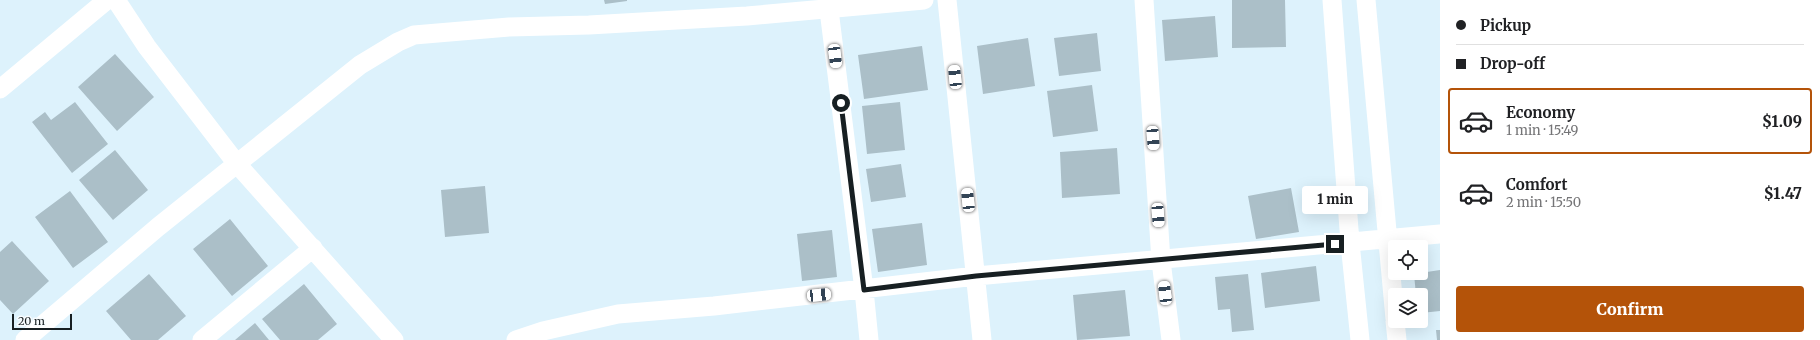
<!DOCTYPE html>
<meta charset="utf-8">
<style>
body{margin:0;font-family:Merriweather,serif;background:#f6f6f6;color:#202124;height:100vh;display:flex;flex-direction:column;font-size:15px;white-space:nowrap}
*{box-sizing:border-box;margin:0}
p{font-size:13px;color:#757577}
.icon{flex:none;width:22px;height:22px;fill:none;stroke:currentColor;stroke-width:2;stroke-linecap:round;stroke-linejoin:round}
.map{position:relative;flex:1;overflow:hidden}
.panel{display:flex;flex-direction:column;background:#fff;width:380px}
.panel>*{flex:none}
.banner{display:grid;align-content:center;height:88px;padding:0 16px;background:#fff}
.controls{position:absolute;left:1388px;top:240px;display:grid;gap:8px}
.controls a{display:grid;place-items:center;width:40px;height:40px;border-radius:4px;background:#fff;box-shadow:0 4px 16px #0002;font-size:20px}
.scale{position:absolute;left:12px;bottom:10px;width:60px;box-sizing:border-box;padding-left:4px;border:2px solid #171f22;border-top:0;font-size:11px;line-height:14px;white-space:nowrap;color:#171f22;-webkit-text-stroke:3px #f8fcfe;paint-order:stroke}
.end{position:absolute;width:18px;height:18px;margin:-9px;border:5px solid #171f22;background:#fff;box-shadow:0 0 0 2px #fff}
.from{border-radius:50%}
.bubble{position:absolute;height:28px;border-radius:4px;background:#fff;box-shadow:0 4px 16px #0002;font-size:13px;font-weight:800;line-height:28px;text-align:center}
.car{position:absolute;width:12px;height:24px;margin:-12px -6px;border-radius:5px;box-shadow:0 0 3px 1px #0007;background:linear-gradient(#fff 24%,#345 0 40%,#fff 0 76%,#345 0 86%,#fff 0)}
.banner b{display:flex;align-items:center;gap:14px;height:38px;font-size:15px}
.banner b+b{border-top:1px solid #e0e0e0}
.banner i{width:10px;height:10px;background:#202124}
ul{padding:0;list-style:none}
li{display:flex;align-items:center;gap:12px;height:66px;margin:0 8px 6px;padding:0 8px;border:2px solid transparent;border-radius:4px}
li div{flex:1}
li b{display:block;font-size:15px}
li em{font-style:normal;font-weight:800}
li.selected{border-color:#b45309}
li>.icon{width:36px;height:36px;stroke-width:1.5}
.button{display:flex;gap:8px;margin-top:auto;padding:8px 16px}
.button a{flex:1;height:46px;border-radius:4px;background:#b45309;color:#fff;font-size:16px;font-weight:800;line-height:46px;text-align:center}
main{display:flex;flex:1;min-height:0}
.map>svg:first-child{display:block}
.building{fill:#abbfc8}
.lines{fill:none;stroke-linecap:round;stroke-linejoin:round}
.minor{stroke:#fff;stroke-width:19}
.route{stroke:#171f22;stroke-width:5}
</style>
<main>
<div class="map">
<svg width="1440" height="340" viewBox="0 0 1440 340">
<rect width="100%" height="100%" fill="#ddf2fc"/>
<path class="building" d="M604,0H627V1L605,4Z
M1232,0H1285L1286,47L1232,48Z
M1215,16L1218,57L1165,61L1162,20Z
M1097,33L1101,71L1059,76L1054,38Z
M1028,38L1035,86L983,94L977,46Z
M922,46L928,90L864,99L858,55Z
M115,54L154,97L117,131L78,87Z
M1092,85L1098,131L1053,137L1047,91Z
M75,102L108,144L72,173L32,122L45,112L51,120Z
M900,102L905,150L867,154L862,106Z
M1117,148L1120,194L1062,198L1060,152Z
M115,150L148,190L113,220L79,180Z
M901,164L906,197L871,202L866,169Z
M485,186L489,233L445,237L441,190Z
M1291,188L1299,232L1256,239L1248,196Z
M70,191L108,242L73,268L35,217Z
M230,219L268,266L232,296L193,249Z
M922,223L927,265L878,272L872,229Z
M832,230L837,277L802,281L797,234Z
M12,241L49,281L13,314L0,300V252Z
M1316,266L1320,301L1265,308L1261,273Z
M1440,270V311L1421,313V295H1416L1414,274Z
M149,274L186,316L158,340H131L106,311Z
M1248,274L1254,330L1232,332L1230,309L1218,310L1215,277Z
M304,284L337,324L318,340H280L262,319Z
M1125,290L1130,336L1077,340L1073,295Z
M255,323L269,340H235Z
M1436,330H1440V340H1437Z"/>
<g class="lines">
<path class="minor" d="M116,0L147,47L237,164L394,340
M947,0L982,340
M1144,0L1161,261L1171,340
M1332,0L1350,243L1360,340
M1366,0L1395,319
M829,10L864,290L869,340
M0,89L107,0
M1395,321L1397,340
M25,340L158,227L360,65L398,42L414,35L509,27L589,25L747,16L924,0
M202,340L313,248
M516,340L543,331L618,314L714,306L976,276L1440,234"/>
</g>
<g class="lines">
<path class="route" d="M841,103L864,290L976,276L1335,244"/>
</g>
</svg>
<div class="controls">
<a><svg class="icon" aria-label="locate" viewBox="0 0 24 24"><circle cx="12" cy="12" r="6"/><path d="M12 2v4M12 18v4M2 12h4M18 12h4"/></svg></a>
<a><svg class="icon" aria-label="layers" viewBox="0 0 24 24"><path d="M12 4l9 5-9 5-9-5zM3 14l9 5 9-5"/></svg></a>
</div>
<div class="scale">20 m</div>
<i class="end from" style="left:841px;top:103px"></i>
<i class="end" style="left:1335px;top:244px"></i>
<div class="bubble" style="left:1302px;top:186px;width:66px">1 min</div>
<i class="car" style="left:835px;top:56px;rotate:173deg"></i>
<i class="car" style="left:955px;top:77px;rotate:354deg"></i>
<i class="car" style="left:1153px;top:138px;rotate:176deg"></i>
<i class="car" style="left:968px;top:200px;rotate:354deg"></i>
<i class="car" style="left:1158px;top:215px;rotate:176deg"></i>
<i class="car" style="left:1165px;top:293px;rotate:353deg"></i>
<i class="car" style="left:819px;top:295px;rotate:84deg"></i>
</div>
<section class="panel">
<div class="banner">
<b><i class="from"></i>Pickup</b>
<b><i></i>Drop-off</b>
</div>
<ul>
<li class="selected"><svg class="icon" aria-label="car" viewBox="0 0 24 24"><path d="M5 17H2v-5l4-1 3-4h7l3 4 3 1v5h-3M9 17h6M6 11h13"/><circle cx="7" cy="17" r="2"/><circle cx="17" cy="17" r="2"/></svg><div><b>Economy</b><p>1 min · 15:49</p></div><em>$1.09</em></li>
<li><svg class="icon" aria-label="car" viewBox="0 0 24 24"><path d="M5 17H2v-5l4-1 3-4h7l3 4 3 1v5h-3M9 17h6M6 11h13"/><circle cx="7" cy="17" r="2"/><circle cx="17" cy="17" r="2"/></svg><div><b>Comfort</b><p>2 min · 15:50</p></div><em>$1.47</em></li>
</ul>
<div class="button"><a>Confirm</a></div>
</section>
</main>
